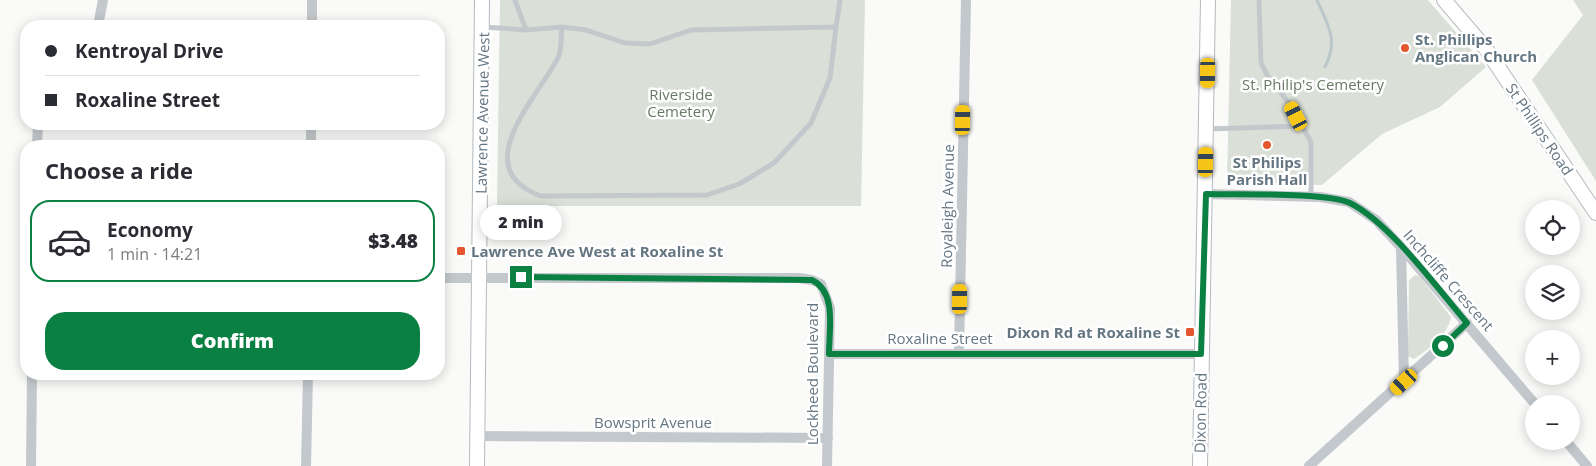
<!DOCTYPE html>
<meta charset="utf-8">
<style>
body{margin:0;font-family:"Open Sans",sans-serif;background:#f2f2f3;color:#2b2b33;height:100vh;display:flex;flex-direction:column;font-size:19px;white-space:nowrap}
*{box-sizing:border-box;margin:0}
p{font-size:16px;color:#7c7c81}
.icon{flex:none;width:28px;height:28px;fill:none;stroke:currentColor;stroke-width:2;stroke-linecap:round;stroke-linejoin:round}
.map{position:relative;flex:1;overflow:hidden}
.details{position:absolute;left:20px;top:140px;width:425px;height:240px;display:flex;flex-direction:column;background:#fff;border-radius:20px;box-shadow:0 2px 12px #0003}
.details>*{flex:none}
.hud{position:absolute;left:20px;top:20px;width:425px;height:110px;border-radius:20px;box-shadow:0 2px 12px #0003;display:grid;align-content:center;height:110px;padding:0 25px;background:#fff}
.fabs{position:absolute;left:1525px;top:200px;display:grid;gap:10px}
.fabs a{display:grid;place-items:center;width:55px;height:55px;border-radius:50%;background:#fff;box-shadow:0 2px 12px #0003;font-size:25px}
.end{position:absolute;width:22px;height:22px;margin:-11px;border:6px solid #0b8043;background:#fff;box-shadow:0 0 0 2px #fff}
.from{border-radius:50%}
.bubble{position:absolute;height:35px;border-radius:18px;background:#fff;box-shadow:0 2px 12px #0003;font-size:16px;font-weight:800;line-height:35px;text-align:center}
.car{position:absolute;width:15px;height:30px;margin:-15px -8px;border-radius:6px;box-shadow:0 0 4px 1px #0007;background:linear-gradient(#f5c518 24%,#345 0 40%,#f5c518 0 76%,#345 0 86%,#f5c518 0)}
.hud b{display:flex;align-items:center;gap:18px;height:48px;font-size:19px}
.hud b+b{border-top:1px solid #e1e1e2}
.hud i{width:12px;height:12px;background:#2b2b33}
ul{padding:0;list-style:none}
li{display:flex;align-items:center;gap:15px;height:82px;margin:0 10px 8px;padding:0 15px;border:2px solid transparent;border-radius:20px}
li div{flex:1}
li b{display:block;font-size:19px}
li em{font-style:normal;font-weight:800}
li.selected{border-color:#0b8043}
li>.icon{width:45px;height:45px;stroke-width:1.5}
h2{padding:0 25px;font-size:22px;line-height:60px}
.cta{display:flex;gap:10px;margin-top:auto;padding:10px 25px}
.cta a{flex:1;height:58px;border-radius:20px;background:#0b8043;color:#fff;font-size:20px;font-weight:800;line-height:58px;text-align:center}
.map>svg:first-child{display:block}
.green{fill:#dadfd7}
.lines{fill:none;stroke-linecap:round;stroke-linejoin:round}
.stream{stroke:#bbc7cb;stroke-width:3}
.secondary-casing{stroke:#b3babf;stroke-width:16}
.service{stroke:#c3c8cc;stroke-width:5}
.minor{stroke:#c3c8cc;stroke-width:10}
.secondary{stroke:#fff;stroke-width:14}
.route{stroke:#0b8043;stroke-width:6}
.poi-dot{fill:#e4572e;stroke:#fff;stroke-width:2}
.labels{text-anchor:middle;dominant-baseline:central;stroke-width:5;stroke-linejoin:round;paint-order:stroke}
.poi-label{font-size:15px;font-weight:bold;fill:#657683;stroke:#fff;text-anchor:start}
.park-label{font-size:15px;fill:#687a64;stroke:#fff}
.street-label{font-size:15px;fill:#657683;stroke:#fff}
</style>
<div class="map">
<svg width="1596" height="466" viewBox="0 0 1596 466">
<rect width="100%" height="100%" fill="#fafaf8"/>
<path class="green" d="M500,0H865L861,206H497Z
M1231,0H1428L1486,67L1440,107L1382,134L1322,185L1227,181Z
M1573,0H1596V181L1532,80L1583,15Z
M1415,275L1420,277L1451,317C1449,333 1427,351 1414,359L1408,356V352L1409,280Z"/>
<g class="lines">
<path class="stream" d="M1317,0C1328,26 1339,40 1325,67"/>
<g class="secondary-casing">
<path id="secondary" d="M1444,0L1486,49L1596,213
M477,466L482,0
M1200,466L1208,0"/>
</g>
<path class="service" d="M515,0L526,30
M1259,0L1261,63L1267,75L1291,106L1311,142V197
M484,27L526,30L562,27L586,30L625,43L650,44L691,30L836,27L840,0
M562,27C561,36 562,50 558,58C537,98 466,169 541,196L707,195L739,184L774,163L811,123L830,78L836,27
M1207,129L1301,126"/>
<path class="minor" d="M98,26L103,0
M312,26V0
M37,146L38,124
M311,146V124
M1206,194L1320,197L1349,202L1376,220L1401,247L1535,404
M1401,247L1404,382
M439,278H799L812,280L821,284L830,308L827,466
M959,352L966,0
M829,354H1201
M478,436L828,438
M1566,441L1587,466
M31,466L32,374
M306,466L308,374
M1309,466L1467,323"/>
<use href="#secondary" class="secondary"/>
</g>
<g class="lines">
<path class="route" d="M521,277L812,280C837,292 829,330 829,354H1201L1206,194C1237,195 1327,192 1350,203C1390,223 1437,288 1467,323L1443,346"/>
</g>
<g class="poi-dot">
<circle cx="1405" cy="48" r="5"/>
<circle cx="1267" cy="145" r="5"/>
<rect x="456" y="246" width="10" height="10" rx="2.5"/>
<rect x="1185" y="327" width="10" height="10" rx="2.5"/>
</g>
<g class="labels">
<g class="poi-label">
<text x="1415" y="39">St. Phillips<tspan x="1415" dy="17">Anglican Church</tspan></text>
<text x="1267" y="162" text-anchor="middle">St Philips<tspan x="1267" dy="17">Parish Hall</tspan></text>
<text x="471" y="251">Lawrence Ave West at Roxaline St</text>
<text x="1180" y="332" text-anchor="end">Dixon Rd at Roxaline St</text>
</g>
<g class="park-label">
<text x="1313" y="84">St. Philip's Cemetery</text>
<text x="681" y="94">Riverside<tspan x="681" dy="17">Cemetery</tspan></text>
</g>
<g class="street-label">
<text transform="translate(482 113) rotate(-89)">Lawrence Avenue West</text>
<text transform="translate(1540 129) rotate(56)">St Phillips Road</text>
<text transform="translate(947 206) rotate(-89)">Royaleigh Avenue</text>
<text transform="translate(1449 280) rotate(49)">Inchcliffe Crescent</text>
<text x="940" y="338">Roxaline Street</text>
<text transform="translate(812 374) rotate(-90)">Lockheed Boulevard</text>
<text transform="translate(1200 413) rotate(-89)">Dixon Road</text>
<text x="653" y="422">Bowsprit Avenue</text>
</g>
</g>
</svg>
<div class="fabs">
<a><svg class="icon" aria-label="locate" viewBox="0 0 24 24"><circle cx="12" cy="12" r="6"/><path d="M12 2v4M12 18v4M2 12h4M18 12h4"/></svg></a>
<a><svg class="icon" aria-label="layers" viewBox="0 0 24 24"><path d="M12 4l9 5-9 5-9-5zM3 14l9 5 9-5"/></svg></a>
<a>+</a>
<a>−</a>
</div>
<i class="end from" style="left:1443px;top:346px"></i>
<i class="end" style="left:521px;top:277px"></i>
<div class="bubble" style="left:480px;top:205px;width:82px">2 min</div>
<i class="car" style="left:1208px;top:73px;rotate:181deg"></i>
<i class="car" style="left:1296px;top:116px;rotate:333deg"></i>
<i class="car" style="left:963px;top:120px;rotate:1deg"></i>
<i class="car" style="left:1206px;top:162px;rotate:1deg"></i>
<i class="car" style="left:960px;top:299px;rotate:1deg"></i>
<i class="car" style="left:1404px;top:382px;rotate:228deg"></i>
<div class="hud">
<b><i class="from"></i>Kentroyal Drive</b>
<b><i></i>Roxaline Street</b>
</div>
<section class="details">
<h2>Choose a ride</h2>
<ul>
<li class="selected"><svg class="icon" aria-label="car" viewBox="0 0 24 24"><path d="M5 17H2v-5l4-1 3-4h7l3 4 3 1v5h-3M9 17h6M6 11h13"/><circle cx="7" cy="17" r="2"/><circle cx="17" cy="17" r="2"/></svg><div><b>Economy</b><p>1 min · 14:21</p></div><em>$3.48</em></li>
</ul>
<div class="cta"><a>Confirm</a></div>
</section>
</div>
